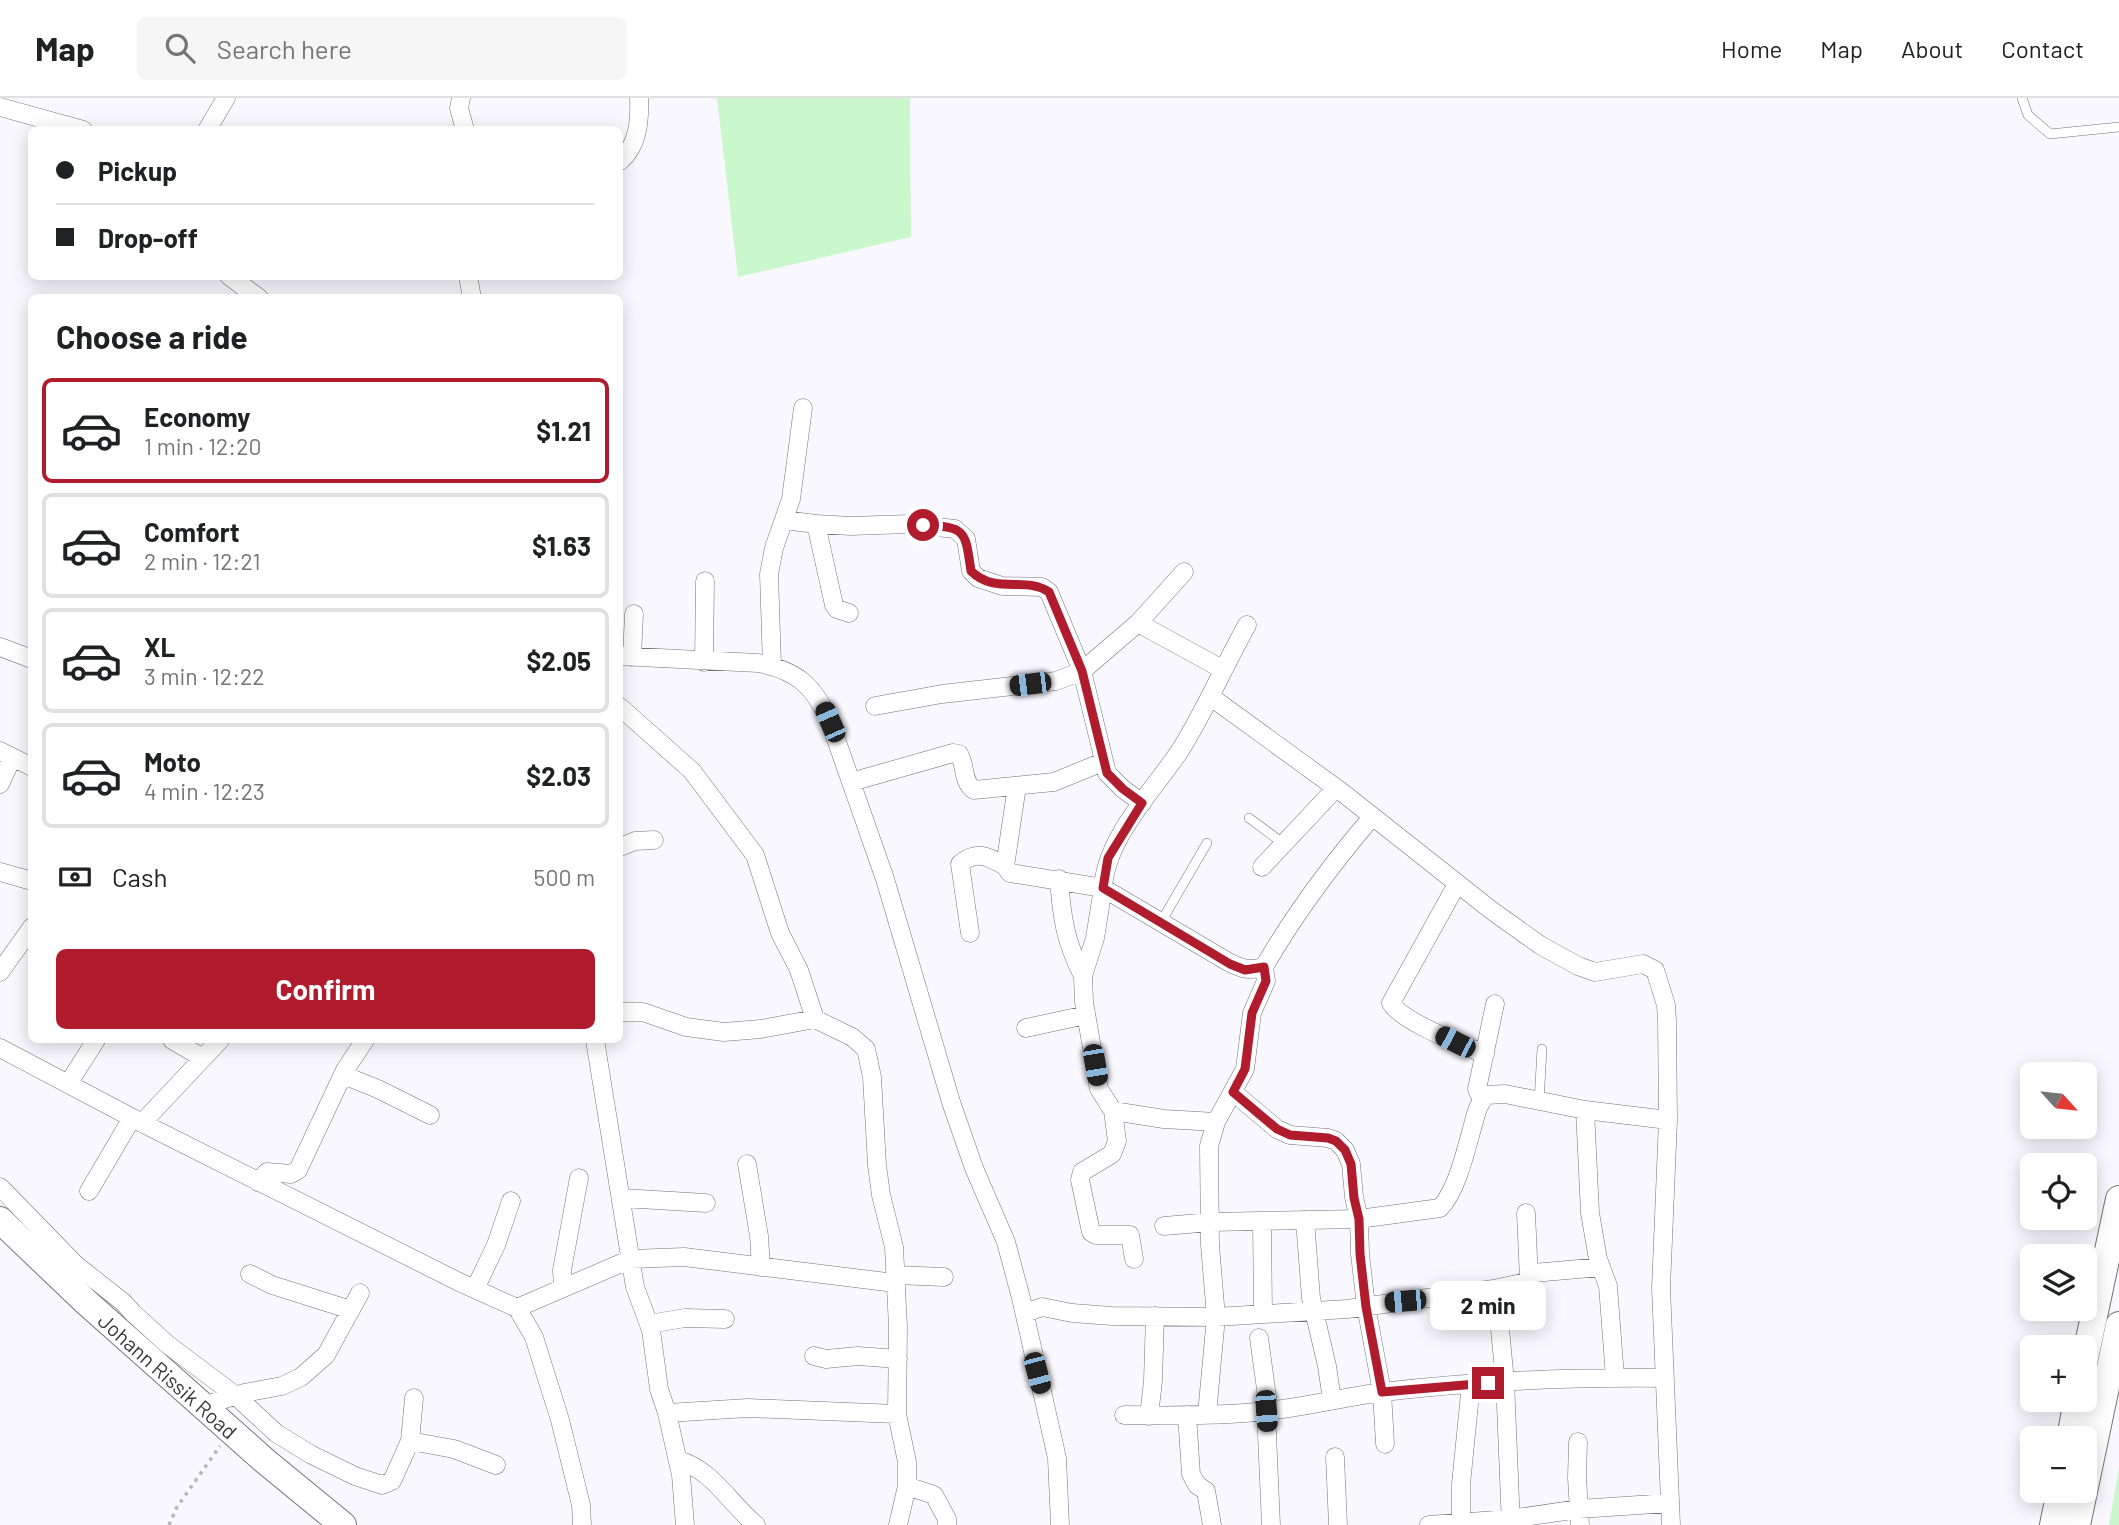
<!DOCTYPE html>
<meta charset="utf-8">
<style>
body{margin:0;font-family:Barlow,sans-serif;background:#f6f6f6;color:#202124;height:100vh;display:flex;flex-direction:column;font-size:26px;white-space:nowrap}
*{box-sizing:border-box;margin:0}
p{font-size:23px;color:#757577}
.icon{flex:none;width:38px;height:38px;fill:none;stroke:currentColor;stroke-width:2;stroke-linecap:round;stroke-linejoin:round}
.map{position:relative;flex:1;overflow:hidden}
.panel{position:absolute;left:28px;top:196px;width:595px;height:749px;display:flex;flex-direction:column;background:#fff;border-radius:10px;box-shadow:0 4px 18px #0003}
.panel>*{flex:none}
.guide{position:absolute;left:28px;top:28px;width:595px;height:154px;border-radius:10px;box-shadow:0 4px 18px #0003;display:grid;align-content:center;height:154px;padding:0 28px;background:#fff}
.needle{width:46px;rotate:117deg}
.buttons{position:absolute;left:2020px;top:964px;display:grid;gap:14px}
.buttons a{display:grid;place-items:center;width:77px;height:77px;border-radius:10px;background:#fff;box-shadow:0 4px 18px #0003;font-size:35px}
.end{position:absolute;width:32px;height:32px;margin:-16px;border:9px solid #b01c2e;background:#fff;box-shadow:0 0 0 4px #fff}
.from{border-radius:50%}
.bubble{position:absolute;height:49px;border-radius:10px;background:#fff;box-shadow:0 4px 18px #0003;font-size:23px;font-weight:700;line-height:49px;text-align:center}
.car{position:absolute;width:21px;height:42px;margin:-21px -10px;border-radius:9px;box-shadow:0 0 5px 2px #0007;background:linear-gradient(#222 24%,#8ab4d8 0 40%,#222 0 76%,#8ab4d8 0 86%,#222 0)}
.guide b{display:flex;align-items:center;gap:24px;height:66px;font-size:26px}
.guide b+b{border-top:2px solid #e0e0e0}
.guide i{width:18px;height:18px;background:#202124}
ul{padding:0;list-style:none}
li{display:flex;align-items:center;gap:21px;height:105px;margin:0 14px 10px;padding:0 14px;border:4px solid #e0e0e0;border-radius:10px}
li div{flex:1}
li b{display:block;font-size:26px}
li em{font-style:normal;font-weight:700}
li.active{border-color:#b01c2e}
li>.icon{width:63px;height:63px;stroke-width:1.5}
h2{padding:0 28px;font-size:32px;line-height:84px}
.pay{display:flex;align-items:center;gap:18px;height:77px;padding:0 28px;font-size:26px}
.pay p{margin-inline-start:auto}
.action{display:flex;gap:14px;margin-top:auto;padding:14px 28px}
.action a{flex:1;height:80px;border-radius:10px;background:#b01c2e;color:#fff;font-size:28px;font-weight:700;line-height:80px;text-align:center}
header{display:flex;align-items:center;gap:42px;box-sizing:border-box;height:98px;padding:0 35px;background:#fff;border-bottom:2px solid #e0e0e0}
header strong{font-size:33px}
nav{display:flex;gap:38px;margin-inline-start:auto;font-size:24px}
.search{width:490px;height:63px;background:#f6f6f6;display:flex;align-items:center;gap:18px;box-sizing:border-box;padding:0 24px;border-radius:10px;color:#757577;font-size:26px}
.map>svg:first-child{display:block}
.green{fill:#cbf7cc}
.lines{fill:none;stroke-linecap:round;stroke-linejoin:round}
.lane-casing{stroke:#747479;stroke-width:10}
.street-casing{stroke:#747479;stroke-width:19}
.primary-casing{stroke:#747479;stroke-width:28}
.path{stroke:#b7b7bb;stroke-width:3.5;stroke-dasharray:3.5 5;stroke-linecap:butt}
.lane{stroke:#fff;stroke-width:9}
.street{stroke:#fff;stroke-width:18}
.primary{stroke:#fff;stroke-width:26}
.route{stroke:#b01c2e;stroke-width:9}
.labels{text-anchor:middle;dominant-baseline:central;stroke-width:5;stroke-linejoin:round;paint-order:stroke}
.street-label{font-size:21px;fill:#39393b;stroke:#fff}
</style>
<header>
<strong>Map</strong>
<div class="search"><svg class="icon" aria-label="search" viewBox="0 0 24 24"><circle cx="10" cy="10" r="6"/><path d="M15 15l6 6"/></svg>Search here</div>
<nav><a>Home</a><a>Map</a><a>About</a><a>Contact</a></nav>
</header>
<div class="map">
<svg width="2119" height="1427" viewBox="0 0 2119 1427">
<rect width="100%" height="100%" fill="#f8f8fe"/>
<path class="green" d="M717,0H910L911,139L738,179Z
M2119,1369V1427H2109Z"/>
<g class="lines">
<g class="lane-casing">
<path id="lane" d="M2022,0L2028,17L2050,36L2119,29
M1249,720L1284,746
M1161,824L1207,745
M1539,1004L1542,951"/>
</g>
<g class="street-casing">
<path id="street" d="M461,0L459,10L465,32
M0,9L83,32
M207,32L226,0
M620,63C638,48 640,23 639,0
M229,178L259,200
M468,178L472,200
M784,422L816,426L834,507L837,511L849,515
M816,426L851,428L909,426L955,431L966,441L971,473L978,480L1002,488L1042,489L1049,494L1082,573L1107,675L1123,691L1142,705
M1138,525L1222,571
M1247,527C1224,568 1206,611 1181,651C1154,692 1106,739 1103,790L1230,865C1243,871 1250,873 1264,869C1295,815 1332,766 1372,719
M0,549L32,561
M620,558L758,565C798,573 814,588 830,624L885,781L951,1004L974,1070L1006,1144L1021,1200L1057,1360L1060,1427
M632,559L634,516
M704,564L705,483
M772,568L769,476L774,450L791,401L803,310
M1211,599L1343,695L1491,812L1540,847L1578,868L1595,874L1643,866L1655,872L1666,907L1667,923L1668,1022L1661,1190L1671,1427
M875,608L942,596L1056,583L1082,573L1138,525L1184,474
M620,609L692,673L755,757L780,835L799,872L815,921
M0,653L32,669
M851,684L953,655L959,656C966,667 962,684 974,692L1054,684L1103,664
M0,686L12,660
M1017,688L1005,768L1010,775L1103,790L1095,840L1083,878L1084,904L1099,991L1113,1013L1117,1043L1112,1056L1082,1074L1080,1082L1091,1134L1096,1137H1130L1134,1161
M620,749L635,743L654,742
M1262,769L1336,690
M0,774L32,783
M1059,781C1062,820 1065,843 1083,878
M1457,786L1391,905C1402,924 1463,947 1485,956
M970,835L960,766C976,752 988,758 1005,768
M0,874L32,829
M620,914H643L686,929L724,934L761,931L815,921L852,939L866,951L872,979L877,1067L881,1097L894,1149L898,1229L897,1316L907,1364V1388L898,1427
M1026,930L1086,917
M172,942L203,960
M595,942L635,1189L651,1232L659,1291L667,1315L681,1377L685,1427
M0,950L142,1025L459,1184L517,1210L631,1161L684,1159L895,1185
M343,977L378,991L430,1017
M68,986L96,942
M1233,994L1277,1031L1290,1037L1328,1040L1336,1043L1345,1052L1351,1066L1354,1099L1359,1121L1360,1156L1366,1208L1382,1294L1385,1346
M1482,1002L1477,991L1495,906
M1585,1012L1590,1115L1598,1161L1608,1188L1615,1279
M1113,1013L1164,1021L1216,1024
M142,1025L220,942
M747,1066L759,1138L761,1169
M258,1084L267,1074L291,1076L298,1072L345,972L365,942
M0,1089L76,1167L123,1204L133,1215L167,1246L236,1298L276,1335L310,1356L355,1378L382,1387L392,1383L410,1343L414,1300
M89,1093L132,1020
M622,1100L706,1105
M1526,1115L1529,1181
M1305,1122L1311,1200L1327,1268L1332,1302
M1262,1123L1263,1216
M1164,1128L1211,1124L1359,1121L1440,1110C1457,1093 1466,1051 1473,1027C1476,1016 1478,1005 1487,997L1505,996L1585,1012L1668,1022
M250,1176L272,1187L351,1212
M895,1177L944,1179
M563,1189L562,1172L579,1080
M475,1191L496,1147L511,1103
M1494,1191L1526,1184L1533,1175L1601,1169
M517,1210L534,1239L560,1322L581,1407L582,1427
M1025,1215L1042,1209L1072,1215L1112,1218L1216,1219L1347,1211L1494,1191L1498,1211L1505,1283L1511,1427
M649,1226L685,1220L725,1221
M1259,1240L1269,1313
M814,1258L826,1261L858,1258L898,1261
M203,1308L244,1295L282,1288L301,1279L326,1257L360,1195
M1266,1313L1271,1427
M667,1315L748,1310L897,1316
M1207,1316L1216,1219L1210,1147L1209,1048L1216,1024L1245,971L1252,915L1266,883L1264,869
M1124,1317C1171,1318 1220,1318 1267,1313C1306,1309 1344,1299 1383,1294C1476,1283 1570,1279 1664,1280
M1187,1317L1191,1376L1197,1387L1206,1393L1212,1427
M1149,1318L1153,1283L1155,1218
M410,1343L454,1351L496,1367
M1578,1344L1577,1380L1580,1427
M1335,1359L1338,1427
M678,1362C713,1372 729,1405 756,1427
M907,1388L934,1397L947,1421V1427
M1461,1424V1386L1471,1286
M1429,1427L1510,1421L1579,1411L1669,1405"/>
</g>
<g class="primary-casing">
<g id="primary">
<path id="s1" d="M0,1122L86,1204L265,1363L343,1427"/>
<path d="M2084,1265L2119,1101"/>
<path d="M2070,1340L2077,1302"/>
<path d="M2053,1427L2060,1393"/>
<path d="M2077,1427L2119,1227"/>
</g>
</g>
<path class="path" d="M169,1427L177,1409L220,1348"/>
<use href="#lane" class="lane"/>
<use href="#street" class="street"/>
<use href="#primary" class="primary"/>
</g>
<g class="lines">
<path class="route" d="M923,427C967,429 965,433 971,473C995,497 1026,478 1049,494L1082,573L1107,675L1123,691L1142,705L1108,760L1103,790L1230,866L1245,872L1264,869L1266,883L1252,915L1245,971L1233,994L1277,1031L1290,1037L1328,1040L1336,1043L1345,1052L1351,1066L1354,1100L1359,1121L1360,1156L1366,1209L1382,1294L1488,1285"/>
</g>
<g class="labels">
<g class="street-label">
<text stroke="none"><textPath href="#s1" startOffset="229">Johann Rissik Road</textPath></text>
</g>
</g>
</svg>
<div class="buttons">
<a><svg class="needle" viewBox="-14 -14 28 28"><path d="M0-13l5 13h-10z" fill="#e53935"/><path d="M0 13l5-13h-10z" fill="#757577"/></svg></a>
<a><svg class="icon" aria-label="locate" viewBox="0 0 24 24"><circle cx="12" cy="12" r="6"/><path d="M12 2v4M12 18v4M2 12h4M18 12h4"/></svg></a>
<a><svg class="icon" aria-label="layers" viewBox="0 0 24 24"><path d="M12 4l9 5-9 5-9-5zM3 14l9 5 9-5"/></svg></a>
<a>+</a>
<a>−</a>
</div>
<i class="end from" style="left:923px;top:427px"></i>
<i class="end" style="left:1488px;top:1285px"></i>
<div class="bubble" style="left:1430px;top:1183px;width:116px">2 min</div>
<i class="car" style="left:1030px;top:586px;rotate:263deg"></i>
<i class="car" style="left:830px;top:624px;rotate:336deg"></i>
<i class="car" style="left:1455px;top:944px;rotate:297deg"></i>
<i class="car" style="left:1095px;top:967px;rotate:170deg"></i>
<i class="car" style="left:1405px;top:1203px;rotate:265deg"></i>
<i class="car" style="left:1037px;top:1275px;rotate:165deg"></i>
<i class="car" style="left:1266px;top:1313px;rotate:176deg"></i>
<div class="guide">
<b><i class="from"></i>Pickup</b>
<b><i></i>Drop-off</b>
</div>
<section class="panel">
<h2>Choose a ride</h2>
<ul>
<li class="active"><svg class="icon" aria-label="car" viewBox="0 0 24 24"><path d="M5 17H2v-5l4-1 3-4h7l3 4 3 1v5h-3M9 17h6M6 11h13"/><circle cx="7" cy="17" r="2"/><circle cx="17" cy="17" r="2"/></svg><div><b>Economy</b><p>1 min · 12:20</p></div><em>$1.21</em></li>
<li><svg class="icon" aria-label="car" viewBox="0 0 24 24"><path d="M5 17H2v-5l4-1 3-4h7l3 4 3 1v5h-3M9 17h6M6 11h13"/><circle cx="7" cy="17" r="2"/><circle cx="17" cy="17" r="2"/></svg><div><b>Comfort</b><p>2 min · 12:21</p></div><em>$1.63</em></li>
<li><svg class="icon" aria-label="car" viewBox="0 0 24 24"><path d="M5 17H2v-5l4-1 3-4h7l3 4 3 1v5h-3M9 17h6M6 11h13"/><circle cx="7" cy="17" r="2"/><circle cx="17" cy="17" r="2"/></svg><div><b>XL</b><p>3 min · 12:22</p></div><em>$2.05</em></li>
<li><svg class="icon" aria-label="car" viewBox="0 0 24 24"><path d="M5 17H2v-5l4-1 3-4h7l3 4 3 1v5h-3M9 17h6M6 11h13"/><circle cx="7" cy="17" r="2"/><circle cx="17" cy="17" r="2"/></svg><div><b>Moto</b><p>4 min · 12:23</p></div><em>$2.03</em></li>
</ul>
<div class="pay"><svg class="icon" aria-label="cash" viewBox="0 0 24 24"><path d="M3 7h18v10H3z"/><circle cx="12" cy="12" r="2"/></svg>Cash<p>500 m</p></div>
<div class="action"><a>Confirm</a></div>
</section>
</div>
